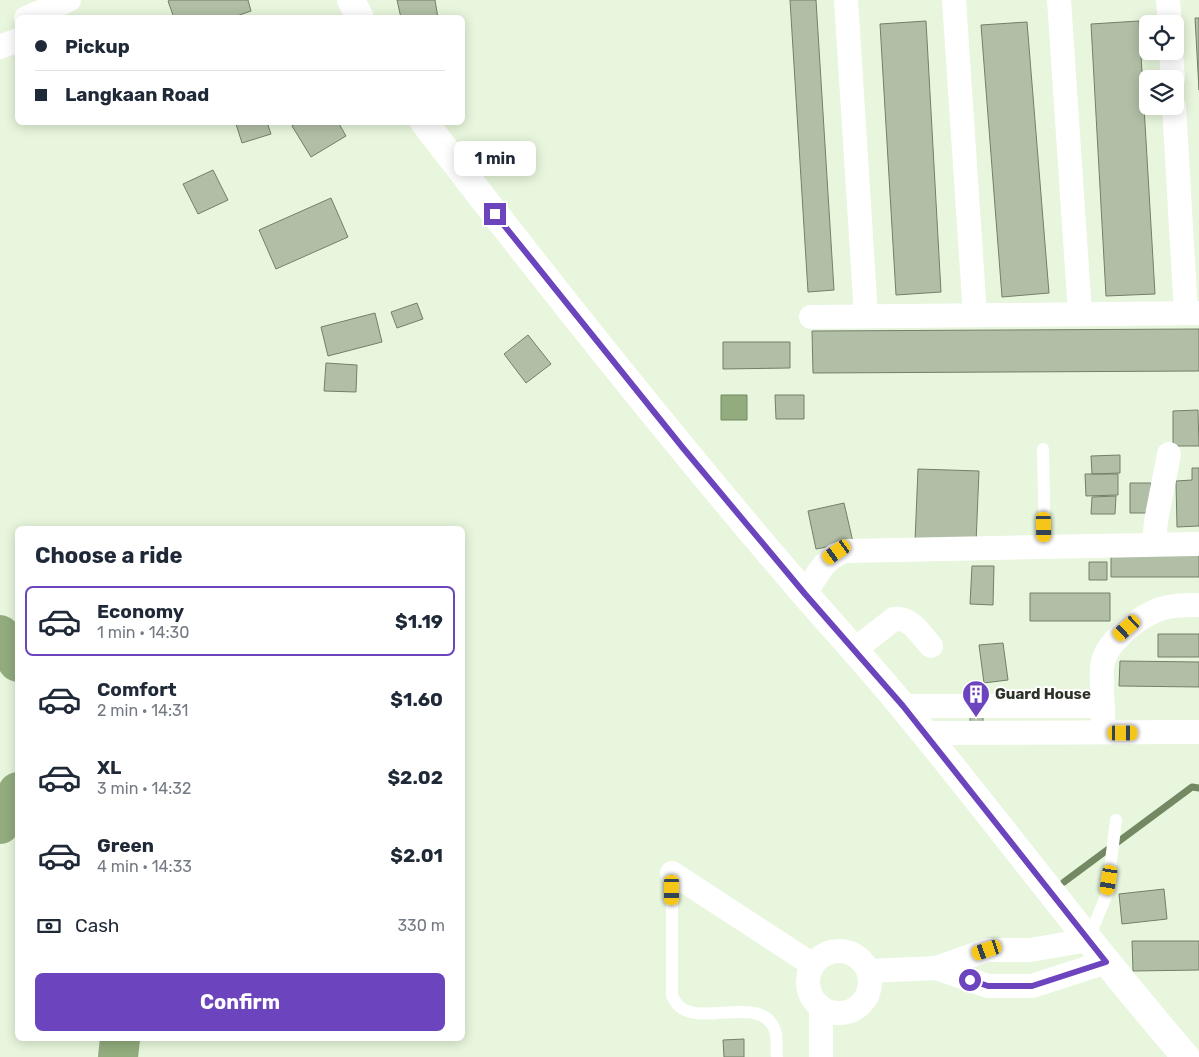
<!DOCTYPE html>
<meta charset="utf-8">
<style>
body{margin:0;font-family:Rubik,sans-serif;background:#f6f6f7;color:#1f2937;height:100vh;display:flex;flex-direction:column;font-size:19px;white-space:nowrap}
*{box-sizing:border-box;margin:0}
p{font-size:16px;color:#747a83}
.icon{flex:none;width:28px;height:28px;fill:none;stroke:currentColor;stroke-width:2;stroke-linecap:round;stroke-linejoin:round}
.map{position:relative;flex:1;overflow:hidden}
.details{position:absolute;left:15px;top:526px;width:450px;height:515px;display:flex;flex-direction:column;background:#fff;border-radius:8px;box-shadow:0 2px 12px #0003}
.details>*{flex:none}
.top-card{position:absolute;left:15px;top:15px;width:450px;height:110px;border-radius:8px;box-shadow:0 2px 12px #0003;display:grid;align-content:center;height:110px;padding:0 20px;background:#fff}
.fabs{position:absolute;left:1139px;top:15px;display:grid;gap:10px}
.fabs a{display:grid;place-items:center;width:45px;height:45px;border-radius:8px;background:#fff;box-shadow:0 2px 12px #0003;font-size:25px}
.end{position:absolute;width:22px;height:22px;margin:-11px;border:6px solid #6c44bd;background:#fff;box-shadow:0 0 0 2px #fff}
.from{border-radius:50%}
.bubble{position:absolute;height:35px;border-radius:8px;background:#fff;box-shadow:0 2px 12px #0003;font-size:16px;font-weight:700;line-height:35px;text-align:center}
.car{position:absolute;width:15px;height:30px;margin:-15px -8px;border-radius:6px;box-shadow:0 0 4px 1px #0007;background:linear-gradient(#f5c518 24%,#345 0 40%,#f5c518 0 76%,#345 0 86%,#f5c518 0)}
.top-card b{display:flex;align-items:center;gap:18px;height:48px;font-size:19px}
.top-card b+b{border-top:1px solid #e0e1e3}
.top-card i{width:12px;height:12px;background:#1f2937}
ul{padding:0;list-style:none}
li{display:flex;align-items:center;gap:15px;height:70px;margin:0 10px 8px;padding:0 10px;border:2px solid transparent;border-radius:8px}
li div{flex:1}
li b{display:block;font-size:19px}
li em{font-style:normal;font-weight:700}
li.on{border-color:#6c44bd}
li>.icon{width:45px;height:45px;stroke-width:1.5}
h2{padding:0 20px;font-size:22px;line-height:60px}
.pay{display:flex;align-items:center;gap:12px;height:55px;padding:0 20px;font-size:19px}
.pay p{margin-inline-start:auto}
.button{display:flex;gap:10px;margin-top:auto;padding:10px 20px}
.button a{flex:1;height:58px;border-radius:8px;background:#6c44bd;color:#fff;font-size:20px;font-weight:700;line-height:58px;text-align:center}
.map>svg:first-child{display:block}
.water{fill:#92ac7d;stroke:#748864}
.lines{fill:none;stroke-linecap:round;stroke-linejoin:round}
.stream{stroke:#748864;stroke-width:7}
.river{stroke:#92ac7d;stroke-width:40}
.building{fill:#b1bfa6;stroke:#738069}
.lane{stroke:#fff;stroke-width:12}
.street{stroke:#fff;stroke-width:24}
.secondary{stroke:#fff;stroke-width:28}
.route{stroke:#6c44bd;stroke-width:6}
.labels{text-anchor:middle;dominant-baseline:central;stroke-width:4;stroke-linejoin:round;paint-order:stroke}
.poi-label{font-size:15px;font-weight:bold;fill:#2d3329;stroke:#fff;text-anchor:start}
</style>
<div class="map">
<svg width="1199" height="1057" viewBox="0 0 1199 1057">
<rect width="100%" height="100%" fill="#e7f6dc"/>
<path class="water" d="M721,395H747V420H721Z"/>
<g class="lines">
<path class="stream" d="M1064,882L1192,787L1199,788"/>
<path class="river" d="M0,635L18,662
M0,824L18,792
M118,1057L120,1039"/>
</g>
<path class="building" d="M170,0H248L251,11L231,18H174L168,1Z
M397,0H435L438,18H401Z
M790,0H816L834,290L808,292Z
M1195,18H1199V90Z
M926,21L941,292L896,295L880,24Z
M1139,21L1155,294L1106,296L1091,24Z
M1027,22L1049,293L1002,297L981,25Z
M240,122H267L271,134L242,143L236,124Z
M298,122H338L346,136L311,157L292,126Z
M213,170L228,200L198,214L183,184Z
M331,198L348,237L276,269L259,230Z
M417,303L423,319L397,328L391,312Z
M375,313L382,342L328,356L321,327Z
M1199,329V371L813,373L812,331Z
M528,335L551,364L526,383L504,354Z
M723,342H790V368L723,369Z
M326,363L357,365L356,392L324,391Z
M775,395H804V419H776Z
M1198,410L1199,446H1173V411Z
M1120,455V473L1092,474L1091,456Z
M1192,468H1199V526L1177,527L1176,481L1192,480Z
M918,469L979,471L976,543L915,541Z
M1085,474H1118V495L1086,496Z
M1130,483H1151L1152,513H1130Z
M1116,496L1115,514H1091L1092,497Z
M844,503L853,542L816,549L808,511Z
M1199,550V577H1111V551Z
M1089,562H1107V580H1089Z
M972,566H994L993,605L970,604Z
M1030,593H1110V621H1030Z
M1158,634H1199V657H1158Z
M1003,643L1008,680L984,683L979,645Z
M1120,661L1199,662V687L1119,686Z
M970,711H983V724H970Z
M1164,889L1167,919L1122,924L1119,894Z
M1132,941H1199V970L1133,971Z
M744,1039V1057H724L723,1040Z"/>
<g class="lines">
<path class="lane" d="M1043,449L1045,547
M672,873V996C674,999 676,1004 679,1006C702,1028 766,991 776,1034C777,1041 776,1050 777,1057
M1088,940L1107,894L1116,820"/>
<path class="street" d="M846,0L866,316
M954,0L975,315
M1059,0L1080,314
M1168,0L1170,24
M26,18L69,0
M0,47L18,40
M1171,51L1173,79
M1174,106L1186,313
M811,317L1199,313
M1154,544L1156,521L1169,454
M805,594C816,577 825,555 847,551L1196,544
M854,650L894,619C911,617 920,634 931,646
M903,706H1103
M1103,721C1103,703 1101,684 1102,667C1104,644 1134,621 1153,612C1167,605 1184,605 1199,605
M924,733L1199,732
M672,873L813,965
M808 982a31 31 0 1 1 62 0a31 31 0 1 1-62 0Z
M936,968L988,986H1032L1106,962
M868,971L936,968L987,950H1030L1088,940
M821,1057V1007"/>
<path class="secondary" d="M351,0L360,18
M424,122C547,282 673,441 805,594C838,632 872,669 904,708C999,823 1088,944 1186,1057"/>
</g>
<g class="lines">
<path class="route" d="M495,214L683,448L805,594L903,706L1106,962L1032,986H988L970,980"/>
</g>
<defs>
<g id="building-pin" transform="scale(1.4375)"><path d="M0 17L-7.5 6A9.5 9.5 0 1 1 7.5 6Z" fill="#6c44bd" stroke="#fff"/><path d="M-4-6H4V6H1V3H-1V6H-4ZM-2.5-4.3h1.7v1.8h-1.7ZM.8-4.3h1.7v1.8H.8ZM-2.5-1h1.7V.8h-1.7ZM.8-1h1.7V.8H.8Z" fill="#fff"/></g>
</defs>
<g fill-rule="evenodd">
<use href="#building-pin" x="976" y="694"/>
</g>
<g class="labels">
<g class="poi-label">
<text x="995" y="694">Guard House</text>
</g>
</g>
</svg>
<div class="fabs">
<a><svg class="icon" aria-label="locate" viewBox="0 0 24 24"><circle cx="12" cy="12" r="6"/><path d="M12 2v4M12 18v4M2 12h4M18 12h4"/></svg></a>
<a><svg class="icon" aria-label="layers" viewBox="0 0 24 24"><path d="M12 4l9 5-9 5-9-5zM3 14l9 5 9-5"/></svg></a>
</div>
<i class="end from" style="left:970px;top:980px"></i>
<i class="end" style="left:495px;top:214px"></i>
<div class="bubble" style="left:454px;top:141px;width:82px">1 min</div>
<i class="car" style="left:1044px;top:527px;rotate:179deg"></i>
<i class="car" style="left:837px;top:552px;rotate:235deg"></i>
<i class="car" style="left:1127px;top:628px;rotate:228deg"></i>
<i class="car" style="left:1123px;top:733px;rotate:90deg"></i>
<i class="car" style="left:1109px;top:880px;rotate:189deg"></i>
<i class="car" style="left:672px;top:890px;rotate:180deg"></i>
<i class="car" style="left:987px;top:950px;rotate:251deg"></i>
<div class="top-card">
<b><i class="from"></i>Pickup</b>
<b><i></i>Langkaan Road</b>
</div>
<section class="details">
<h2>Choose a ride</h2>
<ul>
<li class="on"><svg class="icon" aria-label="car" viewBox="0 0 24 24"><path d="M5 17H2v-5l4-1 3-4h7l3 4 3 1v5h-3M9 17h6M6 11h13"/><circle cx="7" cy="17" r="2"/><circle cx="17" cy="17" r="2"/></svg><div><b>Economy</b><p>1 min · 14:30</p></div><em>$1.19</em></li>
<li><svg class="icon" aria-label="car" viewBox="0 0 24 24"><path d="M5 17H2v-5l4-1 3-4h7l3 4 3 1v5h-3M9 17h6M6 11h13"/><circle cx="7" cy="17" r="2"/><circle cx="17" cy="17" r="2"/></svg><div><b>Comfort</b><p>2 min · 14:31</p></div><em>$1.60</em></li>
<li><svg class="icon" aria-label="car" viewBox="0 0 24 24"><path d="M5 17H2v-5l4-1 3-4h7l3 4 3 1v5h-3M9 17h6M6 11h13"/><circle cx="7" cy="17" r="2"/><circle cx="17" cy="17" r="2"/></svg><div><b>XL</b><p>3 min · 14:32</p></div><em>$2.02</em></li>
<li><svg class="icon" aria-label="car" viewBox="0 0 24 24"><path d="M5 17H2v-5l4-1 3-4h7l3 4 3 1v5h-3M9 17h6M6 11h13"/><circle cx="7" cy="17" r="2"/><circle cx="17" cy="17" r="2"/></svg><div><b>Green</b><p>4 min · 14:33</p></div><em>$2.01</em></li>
</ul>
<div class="pay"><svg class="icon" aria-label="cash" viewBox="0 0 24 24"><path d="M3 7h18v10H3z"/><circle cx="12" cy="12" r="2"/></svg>Cash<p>330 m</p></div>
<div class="button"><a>Confirm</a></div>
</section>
</div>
